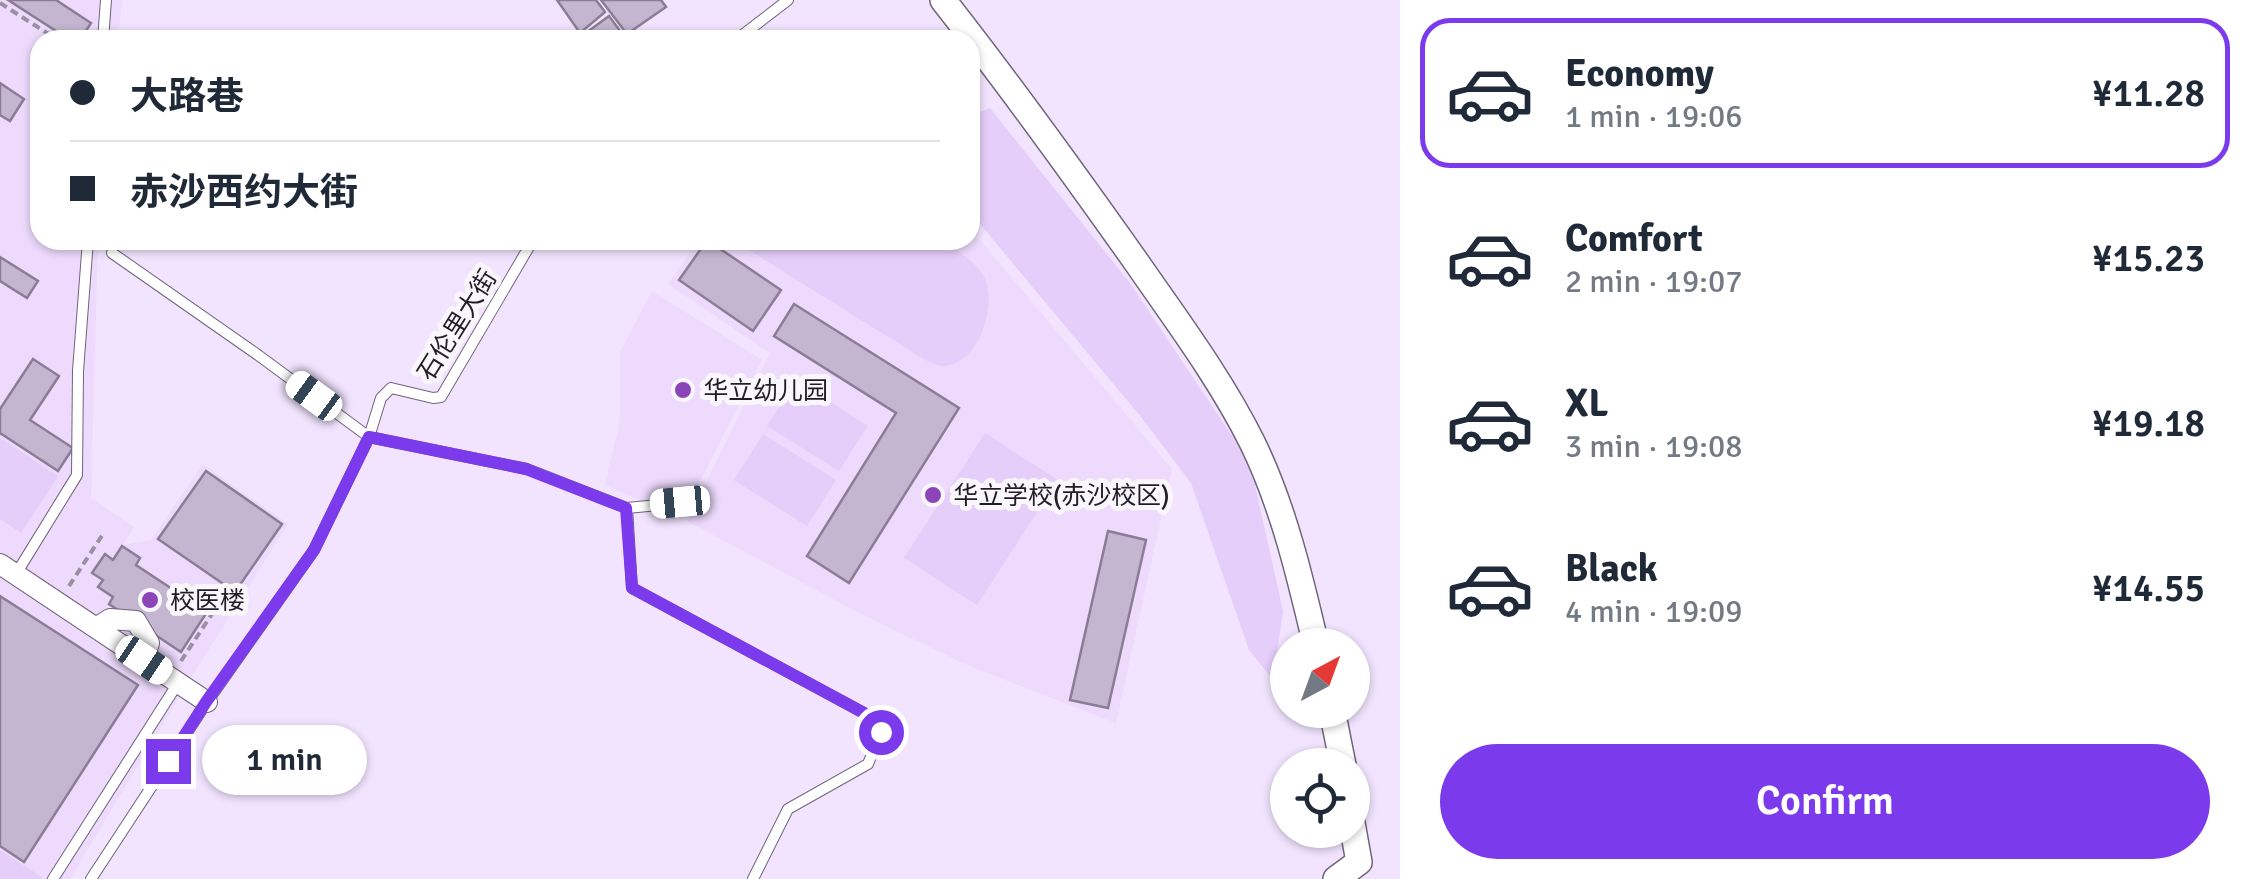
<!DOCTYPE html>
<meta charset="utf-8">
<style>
body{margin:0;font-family:Signika,"Noto Sans SC",sans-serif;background:#f6f6f7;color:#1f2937;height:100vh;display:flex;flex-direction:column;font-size:38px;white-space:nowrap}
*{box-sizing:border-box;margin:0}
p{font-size:32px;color:#747a83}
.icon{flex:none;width:55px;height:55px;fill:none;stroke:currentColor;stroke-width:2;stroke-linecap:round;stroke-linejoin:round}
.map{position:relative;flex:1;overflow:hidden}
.drawer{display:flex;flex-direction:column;background:#fff;width:850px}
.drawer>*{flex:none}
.guide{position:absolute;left:30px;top:30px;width:950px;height:220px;border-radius:30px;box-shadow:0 2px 8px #0004;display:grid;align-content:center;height:220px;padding:0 40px;background:#fff}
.needle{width:65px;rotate:41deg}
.fabs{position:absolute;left:1270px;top:628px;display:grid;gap:20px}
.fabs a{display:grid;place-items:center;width:100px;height:100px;border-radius:50%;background:#fff;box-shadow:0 2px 8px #0004;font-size:50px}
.end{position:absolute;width:45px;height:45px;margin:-22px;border:12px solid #7c3aed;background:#fff;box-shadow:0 0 0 5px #fff}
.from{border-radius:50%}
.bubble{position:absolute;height:70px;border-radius:35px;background:#fff;box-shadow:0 2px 8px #0004;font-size:32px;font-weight:600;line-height:70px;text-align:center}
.car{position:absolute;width:30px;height:60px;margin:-30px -15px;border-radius:12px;box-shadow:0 0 8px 2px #0007;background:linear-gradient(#fff 24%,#345 0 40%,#fff 0 76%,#345 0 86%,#fff 0)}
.guide b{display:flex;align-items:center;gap:35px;height:95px;font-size:38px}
.guide b+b{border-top:2px solid #e0e1e3}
.guide i{width:25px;height:25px;background:#1f2937}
ul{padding:18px 0 0;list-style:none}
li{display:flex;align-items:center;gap:30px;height:150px;margin:0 20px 15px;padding:0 20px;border:5px solid transparent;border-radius:30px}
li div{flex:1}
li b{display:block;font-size:38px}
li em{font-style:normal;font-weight:600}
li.active{border-color:#7c3aed}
li>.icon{width:90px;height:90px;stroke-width:1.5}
.action{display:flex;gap:20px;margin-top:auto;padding:20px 40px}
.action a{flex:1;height:115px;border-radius:60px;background:#7c3aed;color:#fff;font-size:40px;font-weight:600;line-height:115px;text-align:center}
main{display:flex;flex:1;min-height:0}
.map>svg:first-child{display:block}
.built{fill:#eddafc}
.green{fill:#e6cefa}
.building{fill:#c4b6d0;stroke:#8b7d96;stroke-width:2.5}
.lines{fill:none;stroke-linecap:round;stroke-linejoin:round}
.service-casing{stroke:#70647b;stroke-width:12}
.minor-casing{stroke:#70647b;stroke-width:22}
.tertiary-casing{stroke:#70647b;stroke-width:28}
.path{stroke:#9a90a4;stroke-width:4;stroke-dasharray:8 5;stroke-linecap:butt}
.service{stroke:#fff;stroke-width:10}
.minor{stroke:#fff;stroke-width:20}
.tertiary{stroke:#fff;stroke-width:25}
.route{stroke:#7c3aed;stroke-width:12}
.poi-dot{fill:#8b45b8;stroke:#f9f6fc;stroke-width:4}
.labels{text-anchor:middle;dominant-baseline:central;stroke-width:10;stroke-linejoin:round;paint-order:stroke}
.street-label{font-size:25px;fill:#211c26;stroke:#f9f6fc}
.poi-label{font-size:25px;fill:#211c26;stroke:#f9f6fc;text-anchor:start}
</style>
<main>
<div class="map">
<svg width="1400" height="879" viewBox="0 0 1400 879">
<rect width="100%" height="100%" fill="#f2e4ff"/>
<path class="built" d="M0,0H122L118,40H40V240H98L91,498L134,527L123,545L151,540L203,464L288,524L185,687L70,879H0Z
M970,228L1172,469L1116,723L969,666L859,613L687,521L770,353L668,284L699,240H970Z
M652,291L762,360L681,518L605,485L620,420V352Z"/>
<path class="green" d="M990,108L1130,283L1242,451L1255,485L1283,611L1273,680L1249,650L1191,483L1141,417L970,212V116Z
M733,240H941C955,249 974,260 983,275C999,303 979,363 945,366C936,367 926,360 917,355Z
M796,380L868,426L839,471L767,426Z
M985,433L1058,480L977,605L904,558Z
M763,434L836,480L807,526L734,480Z
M0,438L58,476L21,533L0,519Z
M0,850L42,877L41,879H0Z"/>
<path class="building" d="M8,0H56L91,23L80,40H70Z
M557,0H596L605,12L580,33Z
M601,0H661L666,7L627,34Z
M609,16L623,35L615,40H586L583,35Z
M0,83L24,99L10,121L0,115Z
M707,240L781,290L753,331L679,280Z
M0,257L38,281L27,298L0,281Z
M794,304L959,408L849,583L807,556L896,413L774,336Z
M33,359L59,376L30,420L73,448L58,471L0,433V409Z
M206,471L282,524L235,592L158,539Z
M1108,531L1146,540L1108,708L1070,700Z
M122,546L140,558L136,565L207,612L181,652L109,604L113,597L98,587L103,580L92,573L105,554L113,560Z
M0,596L138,685L24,862L0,846Z"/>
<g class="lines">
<g class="service-casing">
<path id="service" d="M103,40L106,0
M736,40L788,0
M112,253L258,355L369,437L527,469L627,508L679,503
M627,508L632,588L864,713L881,731L868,764L788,809L753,879
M16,574L77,475L78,371L88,240
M53,879L178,683
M91,879L207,702L314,550L369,437L381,398L391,388L433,398L441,397L533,240"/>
</g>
<g class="minor-casing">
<path id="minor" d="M0,564L207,702
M96,628L110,619L136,621L149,643L144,660"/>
</g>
<g class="tertiary-casing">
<path id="tertiary" d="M943,0C1010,85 1074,174 1137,263C1177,321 1220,378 1252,442C1283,505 1300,577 1316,645
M1332,710L1343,765
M1336,879L1359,862L1352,823"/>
</g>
<path class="path" d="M0,3L58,40
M69,586L103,534
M181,661L229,588"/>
<use href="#service" class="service"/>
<use href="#minor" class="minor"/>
<use href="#tertiary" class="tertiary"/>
</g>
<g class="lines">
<path class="route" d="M168,761L206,702L314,550L369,437L526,469L626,508L632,588L864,713L881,732"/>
</g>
<g class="poi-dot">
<circle cx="683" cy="390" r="10"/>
<circle cx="933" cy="495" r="10"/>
<circle cx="150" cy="600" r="10"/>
</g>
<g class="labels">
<g class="street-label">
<text transform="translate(457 325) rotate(-58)">石伦里大街</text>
</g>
<g class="poi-label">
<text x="703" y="390">华立幼儿园</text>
<text x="953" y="495">华立学校(赤沙校区)</text>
<text x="170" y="600">校医楼</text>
</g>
</g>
</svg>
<div class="fabs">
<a><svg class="needle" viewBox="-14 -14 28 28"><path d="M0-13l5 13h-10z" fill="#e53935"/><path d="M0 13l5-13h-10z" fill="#747a83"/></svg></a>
<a><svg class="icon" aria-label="locate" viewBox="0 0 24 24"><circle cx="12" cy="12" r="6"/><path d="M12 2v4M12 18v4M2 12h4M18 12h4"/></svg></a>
</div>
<i class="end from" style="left:881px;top:732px"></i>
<i class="end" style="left:168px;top:761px"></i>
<div class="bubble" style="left:202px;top:725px;width:165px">1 min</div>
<i class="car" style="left:314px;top:396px;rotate:306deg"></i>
<i class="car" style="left:680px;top:502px;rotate:265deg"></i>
<i class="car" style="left:144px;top:660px;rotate:124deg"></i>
<div class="guide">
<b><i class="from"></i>大路巷</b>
<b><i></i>赤沙西约大街</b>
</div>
</div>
<section class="drawer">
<ul>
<li class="active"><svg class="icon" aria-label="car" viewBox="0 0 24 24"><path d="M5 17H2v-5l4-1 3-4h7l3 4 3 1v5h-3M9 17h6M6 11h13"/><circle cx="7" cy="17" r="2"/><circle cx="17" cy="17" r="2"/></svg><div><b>Economy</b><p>1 min · 19:06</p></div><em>¥11.28</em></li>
<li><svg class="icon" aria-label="car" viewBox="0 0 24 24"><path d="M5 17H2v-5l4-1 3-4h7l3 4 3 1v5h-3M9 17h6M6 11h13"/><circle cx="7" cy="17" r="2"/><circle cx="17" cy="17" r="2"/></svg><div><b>Comfort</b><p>2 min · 19:07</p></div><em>¥15.23</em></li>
<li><svg class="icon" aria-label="car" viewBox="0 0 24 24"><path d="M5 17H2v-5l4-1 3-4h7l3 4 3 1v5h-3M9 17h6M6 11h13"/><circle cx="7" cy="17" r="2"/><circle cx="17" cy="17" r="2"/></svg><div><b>XL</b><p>3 min · 19:08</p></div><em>¥19.18</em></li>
<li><svg class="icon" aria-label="car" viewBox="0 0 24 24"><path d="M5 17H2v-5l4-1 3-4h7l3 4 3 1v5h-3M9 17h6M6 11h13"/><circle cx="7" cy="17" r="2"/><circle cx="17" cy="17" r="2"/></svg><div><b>Black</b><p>4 min · 19:09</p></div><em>¥14.55</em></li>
</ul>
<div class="action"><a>Confirm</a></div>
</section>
</main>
